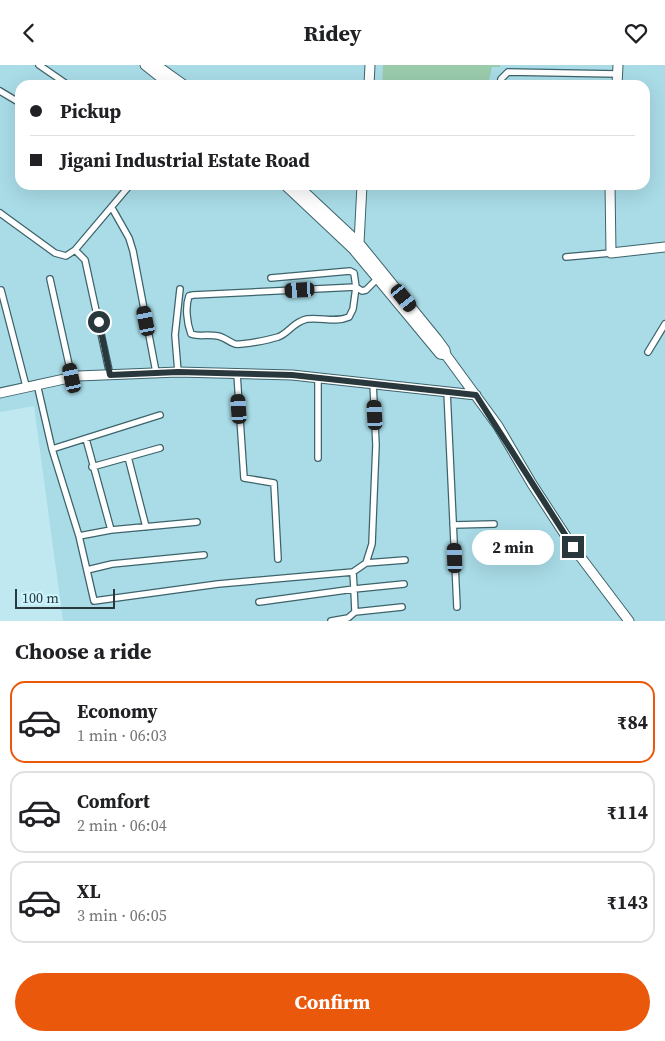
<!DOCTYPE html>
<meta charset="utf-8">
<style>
body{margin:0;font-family:"Source Serif 4",serif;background:#f2f2f2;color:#202124;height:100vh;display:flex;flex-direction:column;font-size:19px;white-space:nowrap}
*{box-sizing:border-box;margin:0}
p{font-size:16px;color:#757577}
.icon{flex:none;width:28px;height:28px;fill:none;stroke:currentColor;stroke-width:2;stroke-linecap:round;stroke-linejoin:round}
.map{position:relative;height:556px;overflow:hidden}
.panel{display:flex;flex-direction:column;background:#fff;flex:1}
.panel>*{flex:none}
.top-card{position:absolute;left:15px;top:15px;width:635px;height:110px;border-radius:15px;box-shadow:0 5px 20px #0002;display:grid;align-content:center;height:110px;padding:0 15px;background:#fff}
.scale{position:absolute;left:15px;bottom:12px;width:100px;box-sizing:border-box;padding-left:5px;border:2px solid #28383c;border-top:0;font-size:14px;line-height:18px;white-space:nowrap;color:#28383c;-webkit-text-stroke:4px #ccf5fe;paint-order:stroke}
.end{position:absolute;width:22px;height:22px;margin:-11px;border:6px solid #28383c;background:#fff;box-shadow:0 0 0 2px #fff}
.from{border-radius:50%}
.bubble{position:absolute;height:35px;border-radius:18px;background:#fff;box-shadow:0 5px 20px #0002;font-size:16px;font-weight:700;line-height:35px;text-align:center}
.car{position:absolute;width:15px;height:30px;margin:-15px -8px;border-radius:6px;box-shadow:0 0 4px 1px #0007;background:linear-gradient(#222 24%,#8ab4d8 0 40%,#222 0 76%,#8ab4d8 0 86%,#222 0)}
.top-card b{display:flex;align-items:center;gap:18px;height:48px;font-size:19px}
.top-card b+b{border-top:1px solid #e0e0e0}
.top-card i{width:12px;height:12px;background:#202124}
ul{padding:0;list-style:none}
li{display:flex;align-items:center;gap:15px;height:82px;margin:0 10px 8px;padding:0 5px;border:2px solid #e0e0e0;border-radius:15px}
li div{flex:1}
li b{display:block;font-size:19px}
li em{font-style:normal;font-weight:700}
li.active{border-color:#ea580c}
li>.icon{width:45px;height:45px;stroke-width:1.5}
h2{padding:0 15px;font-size:22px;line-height:60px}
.cta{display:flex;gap:10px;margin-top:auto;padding:10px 15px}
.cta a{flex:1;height:58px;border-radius:30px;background:#ea580c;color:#fff;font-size:20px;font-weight:700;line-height:58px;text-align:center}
header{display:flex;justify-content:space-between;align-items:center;height:65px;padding:0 15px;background:#fff;font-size:22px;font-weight:700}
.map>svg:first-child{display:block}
.built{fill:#a9dce7;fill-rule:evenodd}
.green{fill:#9accac}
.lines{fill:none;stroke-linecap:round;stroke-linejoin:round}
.street-casing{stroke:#3d636b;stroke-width:8}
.secondary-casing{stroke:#3d636b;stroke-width:11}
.street{stroke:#fff;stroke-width:5.5}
.secondary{stroke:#fff;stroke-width:9}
.route{stroke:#28383c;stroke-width:6}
</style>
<header><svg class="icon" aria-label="back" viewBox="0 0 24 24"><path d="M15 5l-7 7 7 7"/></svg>Ridey<svg class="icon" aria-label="heart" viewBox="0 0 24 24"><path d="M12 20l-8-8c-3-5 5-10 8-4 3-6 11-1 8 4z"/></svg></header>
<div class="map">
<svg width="665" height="556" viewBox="0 0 665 556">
<rect width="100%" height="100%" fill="#bfe8f1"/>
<path class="built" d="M0,0H383V3L500,2V0H665V556H63L34,341L0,347ZM20,20H645V120H20Z"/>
<path class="green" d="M383,0H500V2H492L488,20H382Z"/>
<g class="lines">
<g class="street-casing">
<path id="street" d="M39,0L68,20
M500,20L501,14L508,7L618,9
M0,26L20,38
M112,143L129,173L133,186L156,307
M0,148L55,188L66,191L75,185L130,120
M75,185L85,195L110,310
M566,192L611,188
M271,213L350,206L354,208L356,222L193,230L189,231C185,242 187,258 191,269C200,272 208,269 218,271C224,272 229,277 235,279C244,280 268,275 278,272C289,268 293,257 307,254C322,252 335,258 349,252L353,244L356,222L362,226L366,225L377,214
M50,214L72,313
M1,225L26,321
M648,287L665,259
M178,307L175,270L180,224
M237,309L244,413L274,418L278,494
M37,319L52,384L79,471L94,536L218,519L353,507L366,498L372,479L376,380L373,318
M447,326L457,542
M86,374L111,465
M52,384L160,350
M128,392L146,462
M318,393V313
M92,402L160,383
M453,460L494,459
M79,471L111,465L197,457
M366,498L405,495
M87,505L112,499L204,490
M259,537L354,524L353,507
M355,547L402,542
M331,556L348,553L355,547L354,524L404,519"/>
</g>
<g class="secondary-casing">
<path id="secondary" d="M145,0L170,20
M156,0L184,20
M369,20L370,0
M617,20L618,0
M285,120L353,184L440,289L446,290L498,361L532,419L573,482L629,556
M297,120L359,178L437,274L445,285L446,290
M610,120L611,188L665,182
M356,180L359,178L362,120
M0,328L78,311L178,307L292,310L476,330"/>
</g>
<use href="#street" class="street"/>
<use href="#secondary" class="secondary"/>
</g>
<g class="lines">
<path class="route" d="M99,257L110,310L178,307L292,310L476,330L573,482"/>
</g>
</svg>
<div class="scale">100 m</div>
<i class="end from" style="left:99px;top:257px"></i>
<i class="end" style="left:573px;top:482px"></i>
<div class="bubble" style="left:472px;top:465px;width:82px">2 min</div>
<i class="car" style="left:300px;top:225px;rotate:267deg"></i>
<i class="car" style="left:404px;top:233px;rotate:141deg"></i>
<i class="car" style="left:146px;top:256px;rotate:349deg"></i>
<i class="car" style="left:72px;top:313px;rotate:348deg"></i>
<i class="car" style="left:239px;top:344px;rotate:356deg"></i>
<i class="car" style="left:375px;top:350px;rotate:357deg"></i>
<i class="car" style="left:455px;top:493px;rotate:358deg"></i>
<div class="top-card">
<b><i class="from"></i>Pickup</b>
<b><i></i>Jigani Industrial Estate Road</b>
</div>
</div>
<section class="panel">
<h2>Choose a ride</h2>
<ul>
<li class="active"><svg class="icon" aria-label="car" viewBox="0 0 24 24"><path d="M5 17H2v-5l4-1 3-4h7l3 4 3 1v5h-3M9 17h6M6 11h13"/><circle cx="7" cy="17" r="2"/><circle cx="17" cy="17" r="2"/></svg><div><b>Economy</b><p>1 min · 06:03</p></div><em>₹84</em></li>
<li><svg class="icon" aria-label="car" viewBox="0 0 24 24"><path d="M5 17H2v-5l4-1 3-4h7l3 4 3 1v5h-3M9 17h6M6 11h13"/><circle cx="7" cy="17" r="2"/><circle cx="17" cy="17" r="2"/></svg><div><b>Comfort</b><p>2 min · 06:04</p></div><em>₹114</em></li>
<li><svg class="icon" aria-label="car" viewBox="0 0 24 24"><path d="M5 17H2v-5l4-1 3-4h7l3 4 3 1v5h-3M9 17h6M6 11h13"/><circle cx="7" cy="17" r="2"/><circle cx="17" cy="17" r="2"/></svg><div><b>XL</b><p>3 min · 06:05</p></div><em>₹143</em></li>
</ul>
<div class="cta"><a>Confirm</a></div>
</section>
